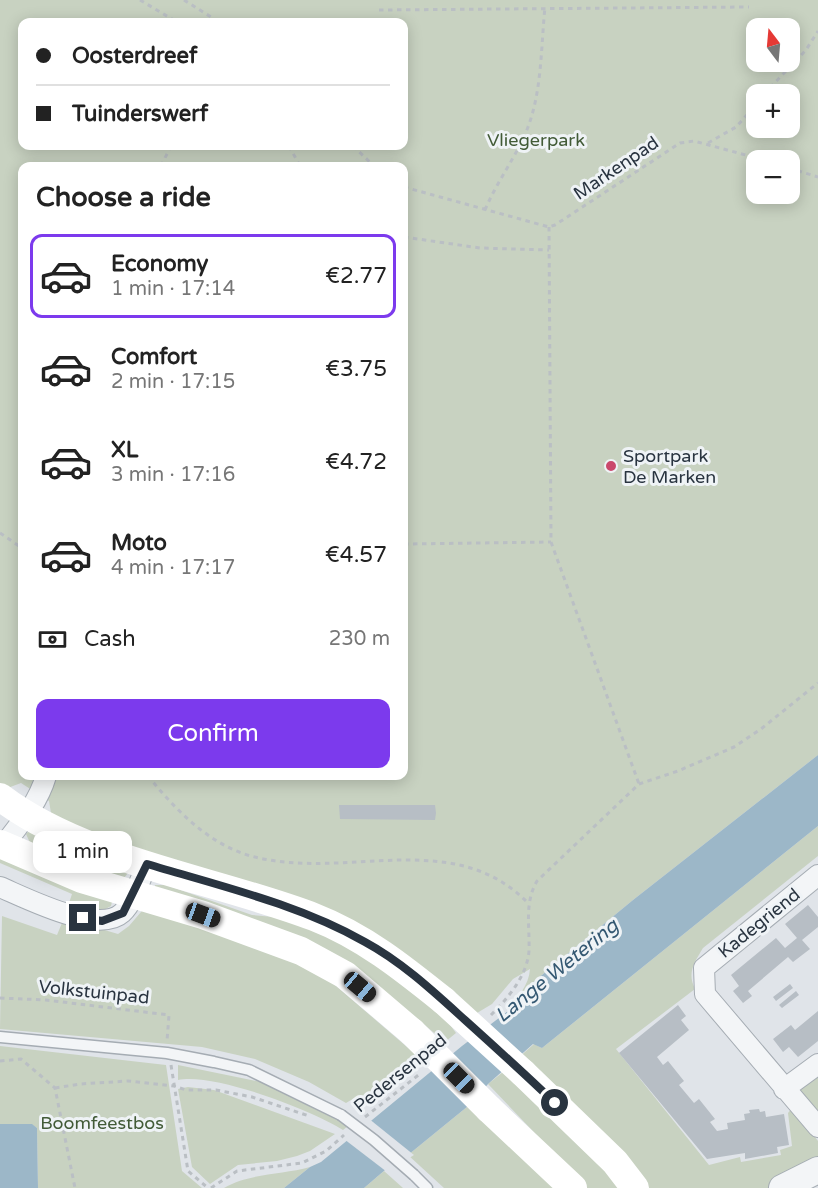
<!DOCTYPE html>
<meta charset="utf-8">
<style>
body{margin:0;font-family:"Varela Round",sans-serif;background:#f2f2f2;color:#222;height:100vh;display:flex;flex-direction:column;font-size:22px;white-space:nowrap}
*{box-sizing:border-box;margin:0}
p{font-size:20px;color:#767676}
.icon{flex:none;width:33px;height:33px;fill:none;stroke:currentColor;stroke-width:2;stroke-linecap:round;stroke-linejoin:round}
.map{position:relative;flex:1;overflow:hidden}
.drawer{position:absolute;left:18px;top:162px;width:390px;height:618px;display:flex;flex-direction:column;background:#fff;border-radius:12px;box-shadow:0 3px 15px #0003}
.drawer>*{flex:none}
.hud{position:absolute;left:18px;top:18px;width:390px;height:132px;border-radius:12px;box-shadow:0 3px 15px #0003;display:grid;align-content:center;height:132px;padding:0 18px;background:#fff}
.needle{width:39px;rotate:344deg}
.fabs{position:absolute;left:746px;top:18px;display:grid;gap:12px}
.fabs a{display:grid;place-items:center;width:54px;height:54px;border-radius:12px;background:#fff;box-shadow:0 3px 15px #0003;font-size:30px}
.end{position:absolute;width:27px;height:27px;margin:-14px;border:8px solid #293440;background:#fff;box-shadow:0 0 0 3px #fff}
.from{border-radius:50%}
.bubble{position:absolute;height:42px;border-radius:12px;background:#fff;box-shadow:0 3px 15px #0003;font-size:20px;font-weight:600;line-height:42px;text-align:center}
.car{position:absolute;width:18px;height:36px;margin:-18px -9px;border-radius:8px;box-shadow:0 0 4px 2px #0007;background:linear-gradient(#222 24%,#8ab4d8 0 40%,#222 0 76%,#8ab4d8 0 86%,#222 0)}
.hud b{display:flex;align-items:center;gap:21px;height:57px;font-size:22px}
.hud b+b{border-top:2px solid #e0e0e0}
.hud i{width:15px;height:15px;background:#222}
ul{padding:0;list-style:none}
li{display:flex;align-items:center;gap:18px;height:84px;margin:0 12px 9px;padding:0 6px;border:3px solid transparent;border-radius:12px}
li div{flex:1}
li b{display:block;font-size:22px}
li em{font-style:normal;font-weight:600}
li.on{border-color:#7c3aed}
li>.icon{width:54px;height:54px;stroke-width:1.5}
h2{padding:0 18px;font-size:27px;line-height:72px}
.pay{display:flex;align-items:center;gap:15px;height:66px;padding:0 18px;font-size:22px}
.pay p{margin-inline-start:auto}
.action{display:flex;gap:12px;margin-top:auto;padding:12px 18px}
.action a{flex:1;height:69px;border-radius:12px;background:#7c3aed;color:#fff;font-size:24px;font-weight:600;line-height:69px;text-align:center}
.map>svg:first-child{display:block}
.green{fill:#c8d2c1;fill-rule:evenodd}
.water{fill:#9cb7c8}
.pier{fill:#e0e4e9}
.building{fill:#b7bec5}
.lines{fill:none;stroke-linecap:round;stroke-linejoin:round}
.service-casing{stroke:#a5acb3;stroke-width:13}
.minor-casing{stroke:#a5acb3;stroke-width:22}
.tertiary-casing{stroke:#a5acb3;stroke-width:28}
.path{stroke:#babfc4;stroke-width:3;stroke-dasharray:4.5 4.5;stroke-linecap:butt}
.service{stroke:#f3f5f7;stroke-width:10}
.minor{stroke:#f3f5f7;stroke-width:20}
.tertiary{stroke:#f3f5f7;stroke-width:26}
.secondary{stroke:#fff;stroke-width:28}
.service-bridge-casing{stroke:#a5acb3;stroke-width:13;stroke-linecap:butt}
.service-bridge{stroke:#f3f5f7;stroke-width:10}
.secondary-bridge{stroke:#fff;stroke-width:28}
.route{stroke:#293440;stroke-width:8}
.poi-dot{fill:#ca486c;stroke:#eff3f6;stroke-width:2}
.labels{text-anchor:middle;dominant-baseline:central;stroke-width:6;stroke-linejoin:round;paint-order:stroke}
.park-label{font-size:18px;fill:#425b37;stroke:#eff3f6}
.street-label{font-size:18px;fill:#293440;stroke:#eff3f6}
.poi-label{font-size:18px;fill:#293440;stroke:#eff3f6;text-anchor:start}
.water-label{font-size:20px;font-style:italic;fill:#345872;stroke:#eff3f6}
</style>
<div class="map">
<svg width="818" height="1188" viewBox="0 0 818 1188">
<rect width="100%" height="100%" fill="#e0e4e9"/>
<path class="green" d="M0,0H818V755L633,900L542,975L530,985L525,999L507,1013C516,999 529,986 530,969L513,979L492,1004L477,1013L419,970L88,835L51,813L49,801L21,783L5,789L0,787ZM22,22H404V146H22ZM756,28H789V62H756ZM756,94H789V128H756ZM756,160H789V194H756ZM22,166H404V776H22Z
M818,826V856L703,948C694,963 687,973 695,989L616,1049L709,1165L740,1157L741,1162L781,1155L780,1150L792,1146L788,1113L792,1108L818,1141V1163L769,1188H642L517,1059L534,1044L542,1048Z
M32,828L128,873L124,878L99,872L31,845L26,834Z
M0,853L113,897L111,906L100,912L68,906L72,894L0,863Z
M155,885H166L252,915L285,918L342,939L445,1018L456,1033L445,1042L421,1022L155,889Z
M147,905L300,955L421,1059L360,1107L351,1100L346,1103L309,1082L255,1059L202,1047L0,1029L2,916L57,935L64,918L118,934L129,926Z
M0,1046L166,1065L182,1171L202,1188H38L37,1128L31,1124H0Z
M178,1065L261,1082L320,1110L348,1126L343,1130C312,1110 213,1072 178,1080Z
M503,1072L623,1188H587L488,1084Z
M818,1075V1117L799,1090Z
M188,1087L214,1090L335,1134L310,1151L297,1156L277,1161L238,1165L210,1184L192,1167L178,1089Z
M473,1102L561,1188H444L408,1155Z
M310,1167L284,1188H224C249,1173 282,1175 310,1167Z
M384,1171L403,1188H364Z"/>
<path class="water" d="M818,755V826L542,1048L533,1044L488,1084L473,1102L408,1155L385,1170L364,1188H284L310,1167L321,1162L462,1046L524,999L530,985L542,975L633,900Z
M0,1124H32L37,1128L38,1188H0Z"/>
<path class="pier" d="M368,1118L414,1155L387,1172L344,1139Z"/>
<path class="building" d="M339,805H435L436,813L435,820L340,819Z
M808,905L818,917V927L802,940L810,949L793,962L788,957L748,991L752,996L743,1003L733,991L739,986L731,975L776,938L785,948L797,938L785,924Z
M790,984L793,988L776,1001L773,997Z
M796,991L799,995L782,1008L779,1005Z
M678,1005L686,1016L681,1020L689,1030L657,1057L663,1065L668,1061L684,1081L679,1085L694,1103L699,1099L715,1119L710,1122L717,1131L728,1129L727,1123L745,1120L744,1114L750,1113L749,1110L759,1109L760,1112L765,1111L766,1117L784,1114L789,1145L777,1147L778,1153L745,1159V1153L707,1159L619,1053Z
M818,1011V1041L798,1057L789,1047L783,1052L773,1039L791,1025L795,1030Z"/>
<g class="lines">
<g class="service-casing">
<path id="service" d="M0,1037L167,1053L214,1062L249,1070L341,1115
M414,1175L427,1188"/>
</g>
<g class="minor-casing">
<path id="minor" d="M3,846C20,824 38,803 46,776
M818,875L704,968L705,994L818,1127
M0,887C26,898 98,935 122,913C134,902 140,879 147,864
M784,1089L818,1064"/>
</g>
<g class="tertiary-casing">
<path id="tertiary" d="M782,1188L818,1170"/>
</g>
<path class="path" d="M140,0L177,22
M184,0L219,22
M379,10L749,7
M764,94L806,50L818,31
M708,143L736,127L756,105
M289,146L300,166
M353,146L374,166
M161,166L171,146
M789,168L818,177
M404,187L549,227L555,225L680,143L694,141L764,160
M485,210C497,181 517,156 528,127C542,90 541,46 545,7
M549,227L551,542L639,784
M404,237L480,248L549,250
M0,533L22,548
M404,544L551,542
M148,776C175,809 208,844 251,856C345,882 453,825 529,904
M0,998L46,1000L169,1015L167,1041
M491,1015C508,998 527,976 529,951C530,927 524,903 537,881L639,784L678,771L734,747L761,729L818,683
M0,1061L21,1059L55,1088L75,1188
M171,1065L188,1171L208,1188
M55,1088L80,1084L128,1081L174,1086L186,1090H216L252,1097L309,1116
M365,1117L421,1073
M211,1188L237,1171L302,1163L326,1151L344,1135"/>
<use href="#service" class="service"/>
<use href="#minor" class="minor"/>
<use href="#tertiary" class="tertiary"/>
<path class="secondary" d="M0,797C84,861 215,879 314,917C363,936 403,968 444,1001
M0,844L82,879L203,915L301,951L345,975L412,1032
M523,1073L615,1162L635,1188
M489,1109L573,1188"/>
<g class="service-bridge-casing">
<path id="service-bridge" d="M341,1115L374,1140L414,1175"/>
</g>
<use href="#service-bridge" class="service-bridge"/>
<path class="secondary-bridge" d="M444,1001L523,1073
M412,1032L489,1109"/>
</g>
<g class="lines">
<path class="route" d="M83,918L102,921L123,913L147,864C220,886 298,904 365,942C402,962 434,992 465,1020C495,1047 526,1075 555,1103"/>
</g>
<circle class="poi-dot" cx="611" cy="466" r="6"/>
<g class="labels">
<g class="park-label">
<text x="536" y="140">Vliegerpark</text>
<text x="102" y="1123">Boomfeestbos</text>
</g>
<g class="street-label">
<text transform="translate(616 168) rotate(-34)">Markenpad</text>
<text transform="translate(759 923) rotate(-39)">Kadegriend</text>
<text transform="translate(94 992) rotate(6)">Volkstuinpad</text>
<text transform="translate(400 1073) rotate(-39)">Pedersenpad</text>
</g>
<g class="poi-label">
<text x="623" y="456">Sportpark<tspan x="623" dy="21">De Marken</tspan></text>
</g>
<g class="water-label">
<text transform="translate(557 971) rotate(-39)">Lange Wetering</text>
</g>
</g>
</svg>
<div class="fabs">
<a><svg class="needle" viewBox="-14 -14 28 28"><path d="M0-13l5 13h-10z" fill="#e53935"/><path d="M0 13l5-13h-10z" fill="#767676"/></svg></a>
<a>+</a>
<a>−</a>
</div>
<i class="end from" style="left:555px;top:1103px"></i>
<i class="end" style="left:83px;top:918px"></i>
<div class="bubble" style="left:33px;top:831px;width:99px">1 min</div>
<i class="car" style="left:203px;top:915px;rotate:110deg"></i>
<i class="car" style="left:360px;top:987px;rotate:130deg"></i>
<i class="car" style="left:459px;top:1078px;rotate:135deg"></i>
<div class="hud">
<b><i class="from"></i>Oosterdreef</b>
<b><i></i>Tuinderswerf</b>
</div>
<section class="drawer">
<h2>Choose a ride</h2>
<ul>
<li class="on"><svg class="icon" aria-label="car" viewBox="0 0 24 24"><path d="M5 17H2v-5l4-1 3-4h7l3 4 3 1v5h-3M9 17h6M6 11h13"/><circle cx="7" cy="17" r="2"/><circle cx="17" cy="17" r="2"/></svg><div><b>Economy</b><p>1 min · 17:14</p></div><em>€2.77</em></li>
<li><svg class="icon" aria-label="car" viewBox="0 0 24 24"><path d="M5 17H2v-5l4-1 3-4h7l3 4 3 1v5h-3M9 17h6M6 11h13"/><circle cx="7" cy="17" r="2"/><circle cx="17" cy="17" r="2"/></svg><div><b>Comfort</b><p>2 min · 17:15</p></div><em>€3.75</em></li>
<li><svg class="icon" aria-label="car" viewBox="0 0 24 24"><path d="M5 17H2v-5l4-1 3-4h7l3 4 3 1v5h-3M9 17h6M6 11h13"/><circle cx="7" cy="17" r="2"/><circle cx="17" cy="17" r="2"/></svg><div><b>XL</b><p>3 min · 17:16</p></div><em>€4.72</em></li>
<li><svg class="icon" aria-label="car" viewBox="0 0 24 24"><path d="M5 17H2v-5l4-1 3-4h7l3 4 3 1v5h-3M9 17h6M6 11h13"/><circle cx="7" cy="17" r="2"/><circle cx="17" cy="17" r="2"/></svg><div><b>Moto</b><p>4 min · 17:17</p></div><em>€4.57</em></li>
</ul>
<div class="pay"><svg class="icon" aria-label="cash" viewBox="0 0 24 24"><path d="M3 7h18v10H3z"/><circle cx="12" cy="12" r="2"/></svg>Cash<p>230 m</p></div>
<div class="action"><a>Confirm</a></div>
</section>
</div>
